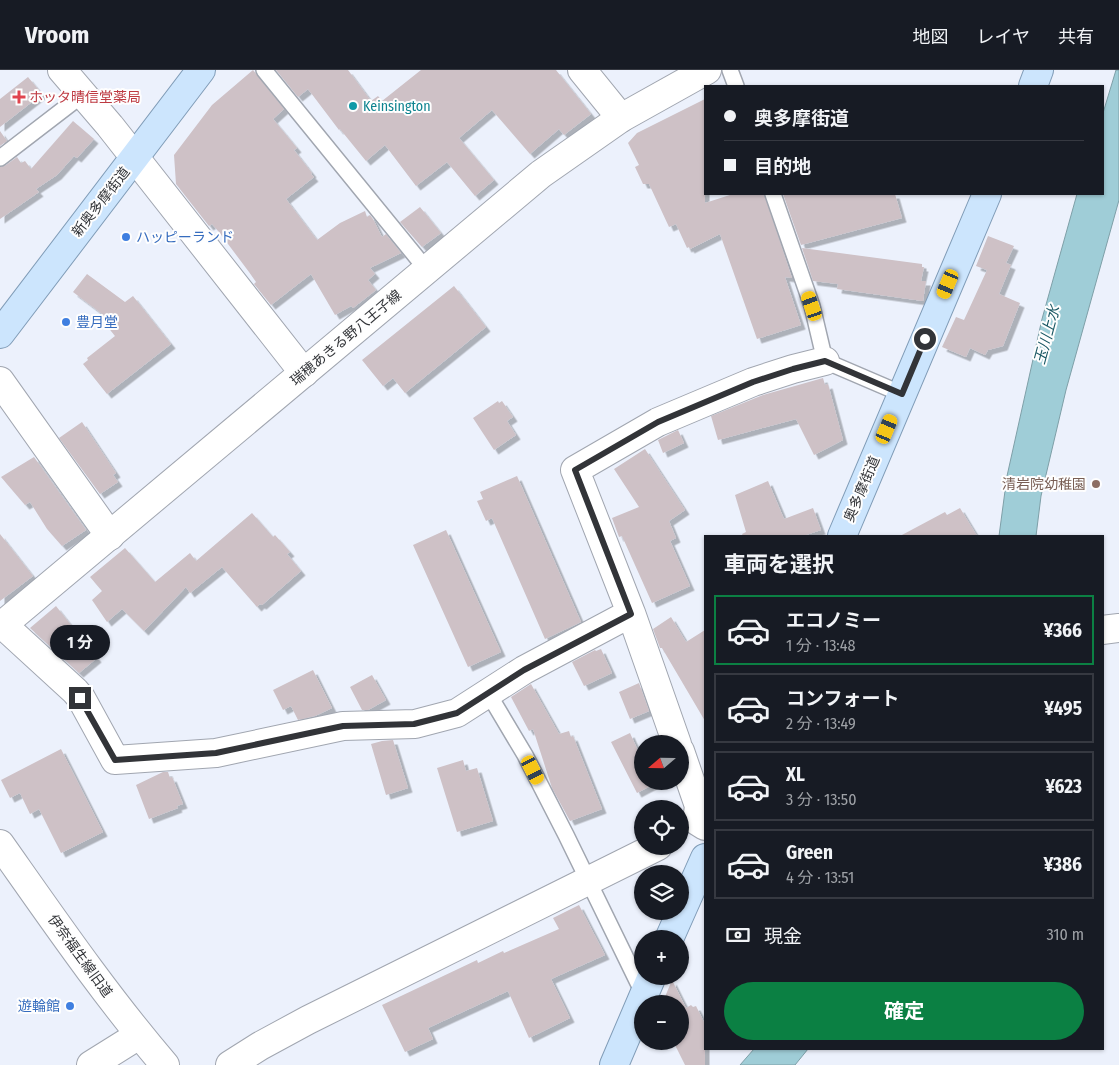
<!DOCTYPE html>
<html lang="ja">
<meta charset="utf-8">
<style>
body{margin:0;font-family:"Fira Sans Condensed","Noto Sans JP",sans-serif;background:#20242c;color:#f1f3f6;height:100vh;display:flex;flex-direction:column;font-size:19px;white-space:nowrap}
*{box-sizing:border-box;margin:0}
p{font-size:16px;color:#9ea1a6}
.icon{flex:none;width:28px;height:28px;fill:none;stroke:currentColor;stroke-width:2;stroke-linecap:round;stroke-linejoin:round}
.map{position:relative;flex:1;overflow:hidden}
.side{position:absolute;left:704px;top:465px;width:400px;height:515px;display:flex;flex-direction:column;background:#171b24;border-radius:0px;box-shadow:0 1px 4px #0004}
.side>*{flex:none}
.hud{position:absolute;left:704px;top:15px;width:400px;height:110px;border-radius:0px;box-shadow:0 1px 4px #0004;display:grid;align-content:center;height:110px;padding:0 20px;background:#171b24}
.needle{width:32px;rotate:250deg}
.fabs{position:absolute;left:634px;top:665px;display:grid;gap:10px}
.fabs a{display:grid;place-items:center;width:55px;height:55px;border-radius:50%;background:#171b24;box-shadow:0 1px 4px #0004;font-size:25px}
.end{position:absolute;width:22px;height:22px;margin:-11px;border:6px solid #323438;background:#fff;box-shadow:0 0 0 2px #fff}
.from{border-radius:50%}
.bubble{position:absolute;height:35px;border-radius:18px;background:#171b24;box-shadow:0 1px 4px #0004;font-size:16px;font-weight:700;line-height:35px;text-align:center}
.car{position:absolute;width:15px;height:30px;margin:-15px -8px;border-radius:6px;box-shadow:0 0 4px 1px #0007;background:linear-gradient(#f5c518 24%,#345 0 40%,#f5c518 0 76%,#345 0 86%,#f5c518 0)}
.hud b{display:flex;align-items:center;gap:18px;height:48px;font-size:19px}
.hud b+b{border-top:1px solid #363941}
.hud i{width:12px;height:12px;background:#f1f3f6}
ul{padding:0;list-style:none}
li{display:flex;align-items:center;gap:15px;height:70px;margin:0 10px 8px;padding:0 10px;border:2px solid #363941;border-radius:0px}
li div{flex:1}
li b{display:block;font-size:19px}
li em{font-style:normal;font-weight:700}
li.active{border-color:#0b8043}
li>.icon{width:45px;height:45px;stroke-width:1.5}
h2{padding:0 20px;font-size:22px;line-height:60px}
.pay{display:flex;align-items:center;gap:12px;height:55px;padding:0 20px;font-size:19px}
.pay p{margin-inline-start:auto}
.primary-button{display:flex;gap:10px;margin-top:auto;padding:10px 20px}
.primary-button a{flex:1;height:58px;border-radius:30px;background:#0b8043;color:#fff;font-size:20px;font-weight:700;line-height:58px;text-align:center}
header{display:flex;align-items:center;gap:30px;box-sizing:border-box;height:70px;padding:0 25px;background:#171b24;border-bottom:1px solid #363941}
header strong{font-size:24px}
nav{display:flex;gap:28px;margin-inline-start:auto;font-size:18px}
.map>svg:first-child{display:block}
.water{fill:#9fcdd7;stroke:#7e9fa7}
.building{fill:#cec1c6;filter:url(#shadow)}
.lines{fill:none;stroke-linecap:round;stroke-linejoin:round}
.lane-casing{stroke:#a1a6b0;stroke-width:18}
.street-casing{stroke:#a1a6b0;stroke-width:30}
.secondary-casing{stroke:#a1a6b0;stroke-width:30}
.primary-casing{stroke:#809cb7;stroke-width:30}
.lane{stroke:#fff;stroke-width:15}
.street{stroke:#fff;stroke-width:28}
.secondary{stroke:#fff;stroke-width:28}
.primary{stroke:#cce5fd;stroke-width:28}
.route{stroke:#323438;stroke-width:6}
.health-dot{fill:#e0444e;stroke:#fefefe;stroke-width:2}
.culture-dot{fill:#0f9aa8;stroke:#fefefe;stroke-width:2}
.shop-dot{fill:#3f7fe0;stroke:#fefefe;stroke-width:2}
.education-dot{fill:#8d6e63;stroke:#fefefe;stroke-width:2}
.labels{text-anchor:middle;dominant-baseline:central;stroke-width:4;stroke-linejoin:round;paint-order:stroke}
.health-label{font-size:14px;fill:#be3a42;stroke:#fefefe;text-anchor:start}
.culture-label{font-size:14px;fill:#0d838f;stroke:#fefefe;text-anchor:start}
.street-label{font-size:14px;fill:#323438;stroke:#fefefe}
.shop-label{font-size:14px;fill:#366cbe;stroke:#fefefe;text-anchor:start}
.education-label{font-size:14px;fill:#785e54;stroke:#fefefe;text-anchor:end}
.water-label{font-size:15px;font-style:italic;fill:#195763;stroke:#fefefe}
</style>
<header>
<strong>Vroom</strong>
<nav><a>地図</a><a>レイヤ</a><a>共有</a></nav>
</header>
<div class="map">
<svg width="1119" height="995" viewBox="0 0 1119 995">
<defs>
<filter id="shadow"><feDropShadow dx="4.5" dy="4.5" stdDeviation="0" flood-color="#0004"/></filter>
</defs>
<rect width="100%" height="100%" fill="#ecf1fc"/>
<path class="water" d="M1116,0H1119V130L1066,320L1041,426L1036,466H999L1007,406L1042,249L1077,124H1102L1103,43Z
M754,979H808L795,995H740Z"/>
<path class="building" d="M253,0L284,39L273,49L297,78L294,80L312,103L311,104L314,107L286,129L317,170L340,153L365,141L367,147L370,145L373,149L382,167L386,164L401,183L370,198L375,204L368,210L376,220L353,238L351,236L335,245L311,204L271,235L254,214L256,212L249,202L219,162L212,154L209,156L176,114L174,85L212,35Z
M276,0H348L371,31L378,26L382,31L421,0H556L591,44L564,65L559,59L530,84L492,40L459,68L494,110L475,126L447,92L416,116L385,75L366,91L340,59L339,60L308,19L298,27Z
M28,7L42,24L0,57V29Z
M705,29V133L733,124H764L792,208L785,207L801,255L757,269L720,164L690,179L689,177L687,178L676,154L669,157L649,114H643L635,97L639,95L628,73L637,63Z
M73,51L94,69L77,88L74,86L57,105L36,119L39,122L0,149V97L6,95L17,87L21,93L25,91L31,99Z
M0,61L7,71L0,76Z
M783,124H895L902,148L801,175Z
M420,137L441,163L422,177L400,152Z
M988,166L1014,176L1006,193L1011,195L999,224L1020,233L1003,276L988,280L985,285L970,278L966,287L942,277L956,247L964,250L987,200L976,196Z
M802,178L922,194V197H924L921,211H926L923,231L837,219L838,214L813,211Z
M87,204L125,232L133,226L171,274L107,324L83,294L88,290L87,288L115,266L107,256L113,252L73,222Z
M454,216L486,257L405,323L393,308L383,316L362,290Z
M823,308L825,315L828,314L843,370L814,385L796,349L718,370L711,346L763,325Z
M498,331L499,333L502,331L513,347L507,351L516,365L494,380L473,348Z
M82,352L116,403L113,405L118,412L100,424L59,368Z
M678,360L684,373L663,383L658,370Z
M645,379L685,440L669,451L676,468L670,471L690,516L652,533L622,466L619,467L612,448L639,437L614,399Z
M34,387L86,460L62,476L47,459L30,432L25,435L1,407Z
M517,406L581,552L545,569L492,448L486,451L477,431L483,429L480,422Z
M768,411L784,449L813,438L821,460L803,466H743L742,464L746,462L735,425Z
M960,438L977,466H900L945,442L947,445Z
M252,443L273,467L275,465L290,482L287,484L301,501L262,535L260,534L257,537L222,497L190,523L186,517L144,561L122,539L107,552L92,530L102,521L90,507L125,478L155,512L190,483L196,491Z
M446,460L501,582L468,597L413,475Z
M0,464L33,506L0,531Z
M56,536L97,588L79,603L30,558Z
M671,547L686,572L705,560V651L662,578H660L653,559Z
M601,579L612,603L584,616L572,592L595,580L596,581Z
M313,600L332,638L315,646L298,650L291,636L283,640L273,620Z
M372,605L386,630L368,640H362L350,617Z
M639,613L649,641L630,649L619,622Z
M531,614L559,664L569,661L571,667L573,666L602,739L570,751L552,718L533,659L529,661L511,627Z
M630,663L642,690V711H652L654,714L637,723L611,672Z
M393,670L408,718L386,725L371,674L382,671Z
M61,679L103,762L61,783L39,739L30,744L20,723L10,728L1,710Z
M463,690L466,701L477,698L493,751L457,762L437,698Z
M163,702H168L170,708L172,707L183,734L177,736L178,738L149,749L136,715Z
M579,835L605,885L551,909L570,948L529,968L508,921L428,958L433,969L405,982L382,935L477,890L478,893L503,881L504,883L559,859L553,848Z
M672,910L686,938L691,935L693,937L696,936L705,954V995H685L673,971H680V934H662Z"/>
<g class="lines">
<g class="lane-casing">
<path id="lane" d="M264,0L427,200
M730,0L736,16
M0,88L82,25
M773,124L812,236L825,291L902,324
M488,623L525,685L566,765L644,925"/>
</g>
<g class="street-casing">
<path id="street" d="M62,0L110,56L304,303
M582,0L621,48
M0,311L110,466
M3,555L75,621L81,628L115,690L216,683L343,656L415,654L457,643L524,600L631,543
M1102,560L1119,558
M677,674L631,543L575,400L658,352L753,312L793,299L825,291
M680,681L699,736L697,751L705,756
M91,995L139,965
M230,995L260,976L308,950L658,776"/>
</g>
<g class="secondary-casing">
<path id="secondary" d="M0,557L541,104L621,48L707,0
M0,774C53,849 105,925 165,995"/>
</g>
<g class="primary-casing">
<path id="primary" d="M1033,16L1039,0
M0,264L201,0
M842,466L987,124
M669,869L705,788
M614,995L652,906"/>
</g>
<use href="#lane" class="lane"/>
<use href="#street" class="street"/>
<use href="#secondary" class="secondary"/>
<use href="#primary" class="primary"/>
</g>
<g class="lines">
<path class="route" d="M80,628L115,690L216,683L343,656L414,654L457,643L524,600L631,544L575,400L658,352L753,312L793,299L825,291L902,324L925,269"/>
</g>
<path class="health-dot" d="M16.5 19.5h5v5h5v5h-5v5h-5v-5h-5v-5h5z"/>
<circle class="culture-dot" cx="353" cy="36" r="5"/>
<g class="shop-dot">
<circle cx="126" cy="167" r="5"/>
<circle cx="66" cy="252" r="5"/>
<circle cx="70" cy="936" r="5"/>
</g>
<circle class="education-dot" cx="1096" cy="414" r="5"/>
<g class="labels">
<g class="health-label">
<text x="29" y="27">ホッタ晴信堂薬局</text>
</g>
<g class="culture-label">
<text x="363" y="36">Keinsington</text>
</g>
<g class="street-label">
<text transform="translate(101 132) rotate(-52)">新奥多摩街道</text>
<text transform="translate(346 268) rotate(-40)">瑞穂あきる野八王子線</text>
<text transform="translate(862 419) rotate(-67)">奥多摩街道</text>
<text transform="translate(80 886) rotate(54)">伊奈福生線旧道</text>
</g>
<g class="shop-label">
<text x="136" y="167">ハッピーランド</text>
<text x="76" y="252">豊月堂</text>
<text x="60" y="936" text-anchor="end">遊輪館</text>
</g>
<g class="education-label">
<text x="1086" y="414">清岩院幼稚園</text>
</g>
<g class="water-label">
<text transform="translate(1047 265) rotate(-75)">玉川上水</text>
</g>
</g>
</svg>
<div class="fabs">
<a><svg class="needle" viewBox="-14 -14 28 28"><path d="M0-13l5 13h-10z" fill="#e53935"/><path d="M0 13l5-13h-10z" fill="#9ea1a6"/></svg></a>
<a><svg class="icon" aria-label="locate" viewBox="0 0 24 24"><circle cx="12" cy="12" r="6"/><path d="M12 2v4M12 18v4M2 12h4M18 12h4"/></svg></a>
<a><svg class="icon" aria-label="layers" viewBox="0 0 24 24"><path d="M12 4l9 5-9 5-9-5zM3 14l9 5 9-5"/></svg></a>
<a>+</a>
<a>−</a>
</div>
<i class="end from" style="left:925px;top:269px"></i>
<i class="end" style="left:80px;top:628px"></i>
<div class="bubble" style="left:50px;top:555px;width:60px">1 分</div>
<i class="car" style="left:948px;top:214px;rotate:203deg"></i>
<i class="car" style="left:812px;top:236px;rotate:341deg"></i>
<i class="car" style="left:887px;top:359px;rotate:23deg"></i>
<i class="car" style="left:533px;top:700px;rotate:153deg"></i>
<div class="hud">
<b><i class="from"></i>奥多摩街道</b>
<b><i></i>目的地</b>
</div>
<section class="side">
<h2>車両を選択</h2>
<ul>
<li class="active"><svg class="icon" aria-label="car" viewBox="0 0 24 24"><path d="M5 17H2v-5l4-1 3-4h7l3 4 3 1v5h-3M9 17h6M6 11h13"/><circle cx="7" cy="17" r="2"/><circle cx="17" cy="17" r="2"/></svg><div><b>エコノミー</b><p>1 分 · 13:48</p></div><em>¥366</em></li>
<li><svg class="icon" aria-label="car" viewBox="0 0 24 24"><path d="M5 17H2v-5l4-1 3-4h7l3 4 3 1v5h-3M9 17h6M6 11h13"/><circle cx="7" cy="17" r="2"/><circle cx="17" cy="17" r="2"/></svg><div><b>コンフォート</b><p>2 分 · 13:49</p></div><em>¥495</em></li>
<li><svg class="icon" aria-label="car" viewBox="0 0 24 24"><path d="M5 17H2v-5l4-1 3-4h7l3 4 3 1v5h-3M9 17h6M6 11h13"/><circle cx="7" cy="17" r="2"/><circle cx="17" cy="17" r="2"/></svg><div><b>XL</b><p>3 分 · 13:50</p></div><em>¥623</em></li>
<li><svg class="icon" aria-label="car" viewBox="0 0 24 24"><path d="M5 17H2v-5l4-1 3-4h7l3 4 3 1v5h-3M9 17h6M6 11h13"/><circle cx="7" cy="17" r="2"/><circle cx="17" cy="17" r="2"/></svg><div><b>Green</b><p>4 分 · 13:51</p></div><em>¥386</em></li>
</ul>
<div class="pay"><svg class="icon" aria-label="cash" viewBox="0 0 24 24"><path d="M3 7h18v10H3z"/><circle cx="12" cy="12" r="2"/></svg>現金<p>310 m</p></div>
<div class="primary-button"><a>確定</a></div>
</section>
</div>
